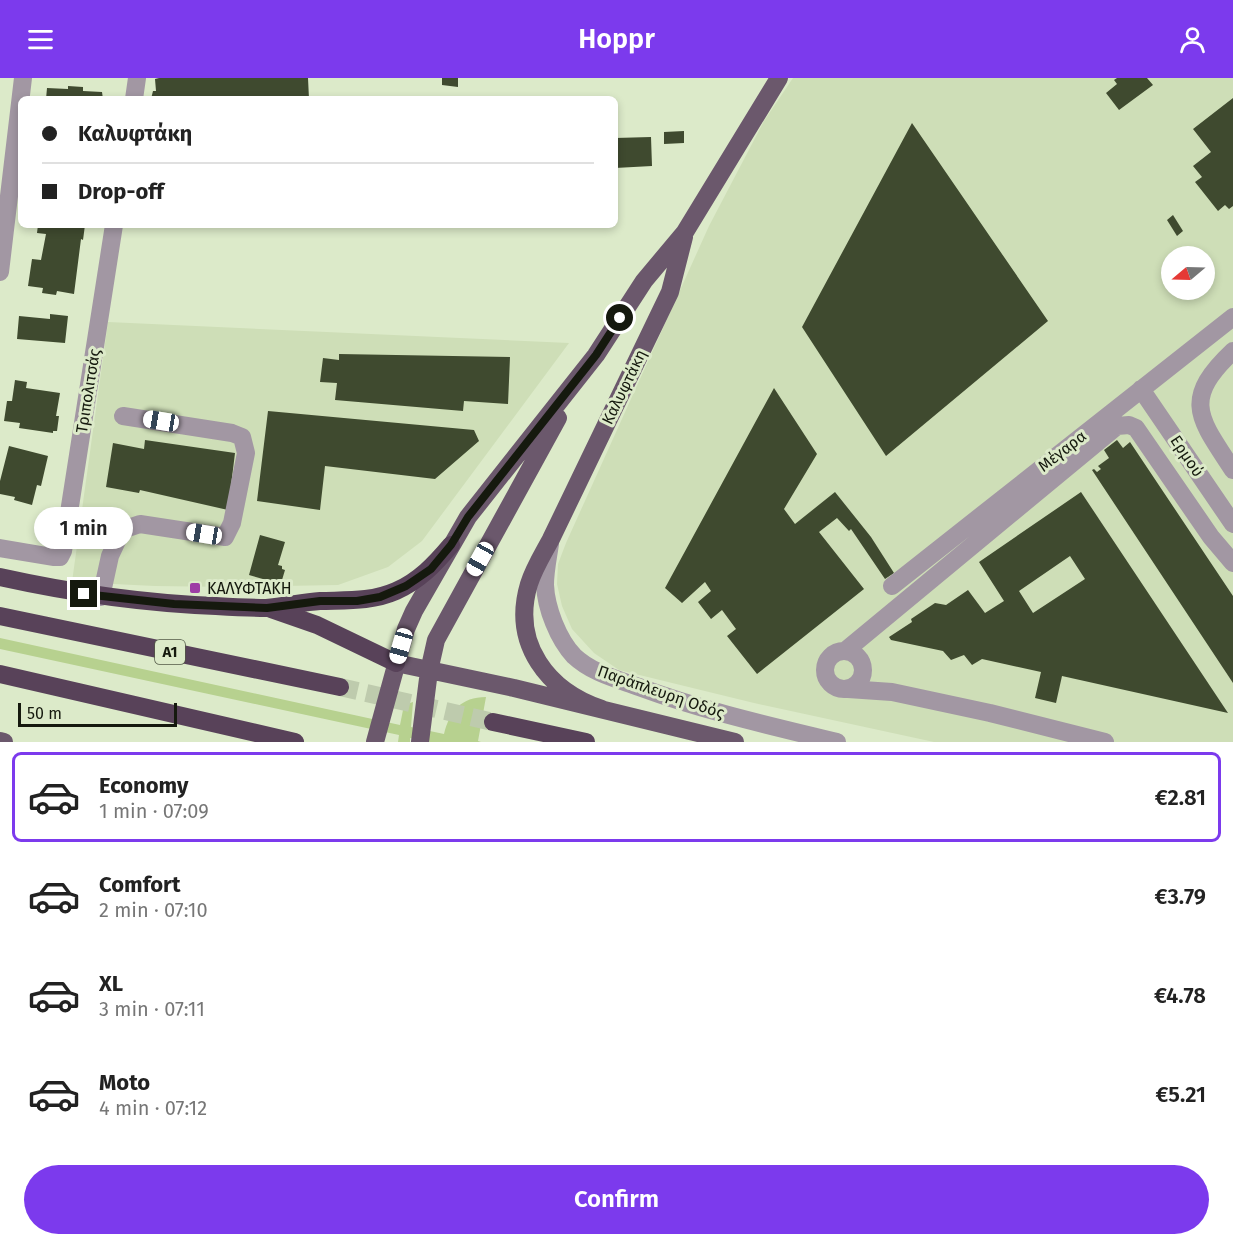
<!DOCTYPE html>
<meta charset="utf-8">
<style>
body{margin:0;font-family:"Fira Sans",sans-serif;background:#f6f6f6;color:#222;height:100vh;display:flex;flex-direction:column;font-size:22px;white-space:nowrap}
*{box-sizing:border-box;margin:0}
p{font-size:20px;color:#767676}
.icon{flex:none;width:33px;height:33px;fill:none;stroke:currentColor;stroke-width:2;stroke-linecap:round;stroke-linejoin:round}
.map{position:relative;height:664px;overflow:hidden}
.details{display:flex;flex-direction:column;background:#fff;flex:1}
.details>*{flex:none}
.top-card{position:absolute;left:18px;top:18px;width:600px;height:132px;border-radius:9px;box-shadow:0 3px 9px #0003;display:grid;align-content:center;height:132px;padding:0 24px;background:#fff}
.needle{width:39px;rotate:251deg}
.tools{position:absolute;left:1161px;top:168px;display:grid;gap:12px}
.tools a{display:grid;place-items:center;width:54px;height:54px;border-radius:50%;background:#fff;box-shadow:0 3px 9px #0003;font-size:30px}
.scale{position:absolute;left:18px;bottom:15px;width:159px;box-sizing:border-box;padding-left:6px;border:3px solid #15190e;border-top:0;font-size:16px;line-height:21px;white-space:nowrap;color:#15190e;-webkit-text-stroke:4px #dceac9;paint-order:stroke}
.end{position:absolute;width:27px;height:27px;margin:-14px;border:8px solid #15190e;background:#fff;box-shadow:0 0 0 3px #fff}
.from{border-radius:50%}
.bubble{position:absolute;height:42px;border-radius:21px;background:#fff;box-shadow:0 3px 9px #0003;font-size:20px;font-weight:600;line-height:42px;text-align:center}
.car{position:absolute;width:18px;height:36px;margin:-18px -9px;border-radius:8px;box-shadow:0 0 4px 2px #0007;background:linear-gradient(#fff 24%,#345 0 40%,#fff 0 76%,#345 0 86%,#fff 0)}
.top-card b{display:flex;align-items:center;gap:21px;height:57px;font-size:22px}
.top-card b+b{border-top:2px solid #e0e0e0}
.top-card i{width:15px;height:15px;background:#222}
ul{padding:10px 0 0;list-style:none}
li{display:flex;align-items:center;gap:18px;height:90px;margin:0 12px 9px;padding:0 12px;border:3px solid transparent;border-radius:9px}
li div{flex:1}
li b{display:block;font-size:22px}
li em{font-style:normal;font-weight:600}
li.active{border-color:#7c3aed}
li>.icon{width:54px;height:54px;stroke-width:1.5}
.cta{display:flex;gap:12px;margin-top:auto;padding:12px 24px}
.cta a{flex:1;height:69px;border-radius:36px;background:#7c3aed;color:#fff;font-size:24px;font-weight:600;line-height:69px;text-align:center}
header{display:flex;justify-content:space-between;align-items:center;height:78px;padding:0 24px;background:#7c3aed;color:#fff;font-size:27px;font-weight:600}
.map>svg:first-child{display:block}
.built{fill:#cedeb7;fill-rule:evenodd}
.green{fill:#b7d18f}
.building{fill:#3f4a2f;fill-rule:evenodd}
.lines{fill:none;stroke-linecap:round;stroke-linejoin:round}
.highway-tunnel{stroke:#becbad;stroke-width:18;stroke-dasharray:18 9;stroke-linecap:butt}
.minor{stroke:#a297a3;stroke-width:18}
.major{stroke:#6b586c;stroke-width:18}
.highway{stroke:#584259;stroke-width:18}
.route{stroke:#15190e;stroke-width:8}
.poi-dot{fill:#9d3da5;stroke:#dceac9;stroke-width:2}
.labels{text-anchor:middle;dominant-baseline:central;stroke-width:6;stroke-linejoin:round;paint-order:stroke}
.shield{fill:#dceac9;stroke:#515846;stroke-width:1.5}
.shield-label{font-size:15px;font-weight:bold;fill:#15190e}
.street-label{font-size:16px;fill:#15190e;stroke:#dceac9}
.poi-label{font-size:16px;fill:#15190e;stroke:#dceac9;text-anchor:start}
</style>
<header><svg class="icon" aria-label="menu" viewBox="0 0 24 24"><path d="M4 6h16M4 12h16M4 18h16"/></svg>Hoppr<svg class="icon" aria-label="person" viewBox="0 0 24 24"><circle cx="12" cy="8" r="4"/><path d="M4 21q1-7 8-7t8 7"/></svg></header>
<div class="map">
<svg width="1233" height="664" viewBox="0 0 1233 664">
<rect width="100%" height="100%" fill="#dceac9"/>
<path class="built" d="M793,0H1233V664H934L754,625L619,592L594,575L572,551L562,528L557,506L558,486L566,465L709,148L764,43ZM1172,178H1204V212H1172Z
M108,244L569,265L422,463L388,489L338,507L230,509L155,508L72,504Z"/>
<path class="green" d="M0,560L400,647L404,627L413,624L411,649L444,656C450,633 461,619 486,619L478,663L481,664H430L410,660V664H398L399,657L0,571Z"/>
<path class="building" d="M308,0L309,21H151L153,13H156L155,1L159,0Z
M442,0H458V9L442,7Z
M1117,0H1147L1153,7L1119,32L1106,15L1117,6L1114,2Z
M68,8L83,9V13L102,14L103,21H46L47,10L68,11Z
M1233,20V128L1229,131L1225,127L1218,133L1195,104L1202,99L1193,88L1211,74L1193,51Z
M912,45L1048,243L886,378L802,249Z
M684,53V65L664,66V54Z
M651,59L652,88L615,90V60Z
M1173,137L1183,153L1177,158L1167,142Z
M38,147H85L83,162L81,161L74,216L57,213L56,217L42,215L43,210L28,208L32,181L41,182L46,156L37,155Z
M50,236L68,238L65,265L17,261L19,238L50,241Z
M339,276L510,279L508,326L464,323L463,333L335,322L337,305L320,304L323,280L339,282Z
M15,302L27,304L26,310L60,315L56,338H59L57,353H53V355L19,350L20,345L4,343L7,323H12Z
M774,310L817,376L784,431L795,446L835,414L871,459L894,495L885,501L851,451L849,453L837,440L819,454L864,511L757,596L727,558L736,551L722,532L711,541L698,524L711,513L705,504L682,525L665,510Z
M268,333L474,352L479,363L435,401L325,388L320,432L257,423Z
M145,362L235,375L228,432L140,412L139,415L106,409L113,365L144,371Z
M1117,362L1123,370L1130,364L1233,518V605L1092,392L1094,391L1097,394L1101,391L1098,388L1109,380L1104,372Z
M9,368L48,378L41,408L37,407L32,427L14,422L15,419L0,416V403Z
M1081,414L1228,635L1062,598L1056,625L1035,620L1041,594L982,581L972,587L964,577L951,582L943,573L891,562L889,559L912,544L911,541L935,525L946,527L968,512L985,535L1004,523L979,484ZM1070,478L1085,501L1033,535L1019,513Z
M260,457L285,464L278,487L282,488V491L285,492L282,502H279L277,505L249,497Z"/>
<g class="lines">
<path class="highway-tunnel" d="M340,609L493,644"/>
<path class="minor" d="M134,21L137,0
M0,194L23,0
M1233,273C1181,322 1199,340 1233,392
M1141,311L1233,446
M550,466C548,480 545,493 545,507C546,530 558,561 574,578C592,595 617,601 639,609C704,633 771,648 837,664
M0,470L53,479H60L63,473L114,147
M892,508L1233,239
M101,519L110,478L122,452L140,446L225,459L232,445L246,375L242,359L232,355L123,338
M845,573L1117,348L1129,347L1136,350L1211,459L1233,485
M825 592a19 19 0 1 1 38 0a19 19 0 1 1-38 0Z
M848,611L892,614L990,635L1105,664"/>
<path class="major" d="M396,585L514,610L735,664
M602,631C548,613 511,566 529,506C534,490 543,476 551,461L670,214L684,159
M0,663L4,664
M375,664L406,551L414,533L468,439L596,277L644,203L685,154L779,0
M420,664L429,593L436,562L558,340"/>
<path class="highway" d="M0,499C72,515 142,525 216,528C232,529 249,530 266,530C284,529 302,524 320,523C346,522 371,524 396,513C419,503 435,486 451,467
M271,531L317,547L396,585
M0,538L340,609
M0,596L295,664
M493,644L586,664"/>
</g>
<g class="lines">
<path class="route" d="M84,516L174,526L267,530L320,523H357L380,519L406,508L431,491L451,467L468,439L596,277L620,240"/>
</g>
<rect class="poi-dot" x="189" y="504" width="12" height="12" rx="3"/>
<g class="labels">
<rect class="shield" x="155" y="562" width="30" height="24" rx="4.5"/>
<g class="shield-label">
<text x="170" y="574">Α1</text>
</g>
<g class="street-label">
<text transform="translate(624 309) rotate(-64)">Καλυφτάκη</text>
<text transform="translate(88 313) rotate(-81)">Τριπολιτσάς</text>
<text transform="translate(1062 373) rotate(-38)">Μέγαρα</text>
<text transform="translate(1187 378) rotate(56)">Ερμού</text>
<text transform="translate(661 614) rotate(19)">Παράπλευρη Οδός</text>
</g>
<g class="poi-label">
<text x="207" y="510">ΚΑΛΥΦΤΑΚΗ</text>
</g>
</g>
</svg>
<div class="tools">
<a><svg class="needle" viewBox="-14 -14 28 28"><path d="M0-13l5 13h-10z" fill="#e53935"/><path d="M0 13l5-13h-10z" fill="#767676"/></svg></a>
</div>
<div class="scale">50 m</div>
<i class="end from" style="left:620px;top:240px"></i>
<i class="end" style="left:84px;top:516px"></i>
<div class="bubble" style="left:34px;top:429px;width:99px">1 min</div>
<i class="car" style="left:161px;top:343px;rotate:279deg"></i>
<i class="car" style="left:204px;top:456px;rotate:279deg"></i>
<i class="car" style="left:480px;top:481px;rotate:209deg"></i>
<i class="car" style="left:401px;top:568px;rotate:196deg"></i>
<div class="top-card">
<b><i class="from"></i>Καλυφτάκη</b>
<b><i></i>Drop-off</b>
</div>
</div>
<section class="details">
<ul>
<li class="active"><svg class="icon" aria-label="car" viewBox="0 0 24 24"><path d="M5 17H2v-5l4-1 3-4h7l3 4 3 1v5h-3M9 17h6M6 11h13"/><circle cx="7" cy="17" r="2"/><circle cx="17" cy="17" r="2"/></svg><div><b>Economy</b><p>1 min · 07:09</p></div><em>€2.81</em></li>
<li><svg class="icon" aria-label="car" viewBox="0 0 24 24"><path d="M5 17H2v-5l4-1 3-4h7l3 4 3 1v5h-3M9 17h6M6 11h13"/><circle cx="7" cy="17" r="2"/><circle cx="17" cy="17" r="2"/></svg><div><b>Comfort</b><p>2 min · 07:10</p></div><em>€3.79</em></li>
<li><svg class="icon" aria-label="car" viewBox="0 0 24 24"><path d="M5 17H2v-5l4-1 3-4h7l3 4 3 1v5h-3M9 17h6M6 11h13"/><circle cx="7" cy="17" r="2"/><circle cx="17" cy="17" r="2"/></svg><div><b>XL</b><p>3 min · 07:11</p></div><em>€4.78</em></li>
<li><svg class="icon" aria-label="car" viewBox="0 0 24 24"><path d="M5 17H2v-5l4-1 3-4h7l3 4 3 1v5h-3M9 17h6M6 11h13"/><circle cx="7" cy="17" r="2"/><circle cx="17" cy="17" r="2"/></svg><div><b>Moto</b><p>4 min · 07:12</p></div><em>€5.21</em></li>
</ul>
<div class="cta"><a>Confirm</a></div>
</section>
